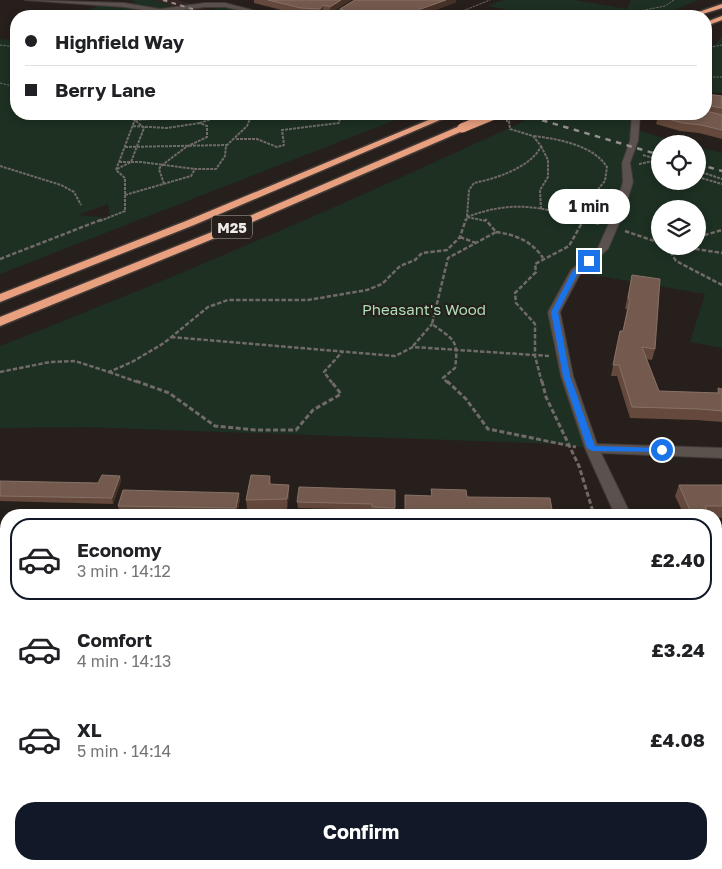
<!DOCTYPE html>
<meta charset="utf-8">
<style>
body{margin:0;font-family:"Golos Text",sans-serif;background:#f2f2f2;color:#202124;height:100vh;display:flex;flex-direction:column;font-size:19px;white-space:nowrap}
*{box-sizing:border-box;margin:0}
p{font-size:16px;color:#757577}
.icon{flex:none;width:28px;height:28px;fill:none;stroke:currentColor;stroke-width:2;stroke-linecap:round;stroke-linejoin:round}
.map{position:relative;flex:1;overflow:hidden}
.details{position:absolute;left:0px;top:509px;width:722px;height:361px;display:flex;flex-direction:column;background:#fff;border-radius:20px 20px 0 0;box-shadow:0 2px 8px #0003}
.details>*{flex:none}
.guide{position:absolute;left:10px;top:10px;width:702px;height:110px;border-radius:20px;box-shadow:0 2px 8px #0003;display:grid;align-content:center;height:110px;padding:0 15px;background:#fff}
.controls{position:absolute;left:651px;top:135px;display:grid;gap:10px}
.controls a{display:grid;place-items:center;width:55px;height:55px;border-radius:50%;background:#fff;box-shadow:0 2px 8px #0003;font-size:25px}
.end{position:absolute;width:22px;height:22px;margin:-11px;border:6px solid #1a73e8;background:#fff;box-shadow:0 0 0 2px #fff}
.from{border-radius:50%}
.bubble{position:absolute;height:35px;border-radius:18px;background:#fff;box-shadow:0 2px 8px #0003;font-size:16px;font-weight:700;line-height:35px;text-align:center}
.guide b{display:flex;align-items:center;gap:18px;height:48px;font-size:19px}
.guide b+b{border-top:1px solid #e0e0e0}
.guide i{width:12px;height:12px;background:#202124}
ul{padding:9px 0 0;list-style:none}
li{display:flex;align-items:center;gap:15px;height:82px;margin:0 10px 8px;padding:0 5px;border:2px solid transparent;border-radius:20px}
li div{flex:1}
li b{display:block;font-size:19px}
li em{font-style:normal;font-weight:700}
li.selected{border-color:#111827}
li>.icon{width:45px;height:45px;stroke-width:1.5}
.action{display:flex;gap:10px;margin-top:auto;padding:10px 15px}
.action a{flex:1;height:58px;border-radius:20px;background:#111827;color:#fff;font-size:20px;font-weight:700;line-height:58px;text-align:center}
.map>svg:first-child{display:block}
.built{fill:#352621}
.industrial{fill:#32222d}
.green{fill:#1d3022;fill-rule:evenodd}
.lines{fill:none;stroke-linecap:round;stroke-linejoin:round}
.service-casing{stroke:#413a38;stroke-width:2}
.minor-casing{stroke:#413a38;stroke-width:2}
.motorway-casing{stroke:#413a38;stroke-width:3}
.path-far3{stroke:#716a67;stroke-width:1;stroke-dasharray:2.5 1;stroke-linecap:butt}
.path-far2{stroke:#716a67;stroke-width:2;stroke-dasharray:3 1;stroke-linecap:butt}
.path-far1{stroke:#716a67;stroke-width:2.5;stroke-dasharray:4.5 2;stroke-linecap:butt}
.path{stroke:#716a67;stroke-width:3;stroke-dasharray:5 2.5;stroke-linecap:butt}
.service{fill:#5b514d;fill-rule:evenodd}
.minor{fill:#5b514d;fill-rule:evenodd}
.motorway{fill:#e9a07f;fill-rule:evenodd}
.rail-far1{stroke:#968f8d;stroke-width:2;stroke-dasharray:4.5 4.5;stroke-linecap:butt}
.rail{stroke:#968f8d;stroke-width:2.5;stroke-dasharray:5.5 5.5;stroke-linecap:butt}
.motorway-bridge-casing{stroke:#413a38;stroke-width:11;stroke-linecap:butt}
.motorway-bridge{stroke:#e9a07f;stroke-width:9}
.wall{fill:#64493c}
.shaded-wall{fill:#463127}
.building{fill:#745a4e;stroke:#877166}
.route{fill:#1a73e8}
.labels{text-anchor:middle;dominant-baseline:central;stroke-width:4;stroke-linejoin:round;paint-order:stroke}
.shield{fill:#271f1b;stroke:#b4adaa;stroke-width:1}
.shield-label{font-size:14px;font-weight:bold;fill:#f0eae8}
.park-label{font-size:15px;fill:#aadeb6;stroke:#271f1b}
</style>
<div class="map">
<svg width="722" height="869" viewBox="0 0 722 869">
<rect width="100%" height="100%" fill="#271f1b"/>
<path class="built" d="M153,0H178L232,16H204Z"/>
<path class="industrial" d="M0,781H6V854H0Z"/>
<path class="green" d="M131,0H153L204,16H83L97,5L137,3Z
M504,0H575L627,9L631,0H698L661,16H541L488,6Z
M221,6L272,16H236L208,7Z
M722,36V93L706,91V46L716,44Z
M0,39L16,41V114H411L0,274ZM108,204L110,218L78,215Z
M539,114H637L635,130L687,144H660V181H698V147L722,153V348L690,342L705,294L575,272L554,312L553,346L587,448L558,444L85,427L0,428V346C182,275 362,197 539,114ZM660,209H698V246H660Z
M385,864H589L590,869H386Z"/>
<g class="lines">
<g class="service-casing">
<path id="service" d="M0,831L6,832V844L0,845Z
M678,864H692L693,869H679Z"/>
</g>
<g class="minor-casing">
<path id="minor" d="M25,0L124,3L160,9L205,3H225L275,16H265L225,7H205L160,13L124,7Z
M355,0H362L336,16H329Z
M632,114H640L638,141L630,163L633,182L623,214L608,249L580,274L560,312L573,376L597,444L722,448V458L601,453L631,515H615L585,448L561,376L548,312L571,270L598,248L613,214L623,182L622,163L630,141Z
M0,537H6V549H0Z
M6,587V611L0,614V589Z
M716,802L722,805V843L716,841Z
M281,864H303V869H281Z"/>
</g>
<g class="motorway-casing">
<path id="motorway" d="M722,4V8L696,16H687Z
M722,16V20L706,26V22Z
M443,114H454L194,225L0,302V294L186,221Z
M462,125L466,128L465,130L220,236L0,326V317L212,232Z"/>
</g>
<path class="path-far3" d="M450,16L490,0
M615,16L665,6L674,0
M0,45L16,47
M706,48L722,45
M706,77H722
M0,83L16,87"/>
<path class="path-far2" d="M135,120L235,114
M133,126L167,128L200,123
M534,136C558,139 593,145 607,167L605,181L599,188L602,214
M236,139H257L277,147L284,145L282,130L339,123L341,114
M541,146L548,160V177L540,190L541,209
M125,147L227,145
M643,155L660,160
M119,162H141L195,169
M639,164L653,161L660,163
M0,166L61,185L74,192L81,205
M117,169L131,162L144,128L135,120L119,114
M698,171L722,179
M698,177L722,184
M164,184L159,169L161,166L186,147L207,137V126L200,123L225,114
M125,195L191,176L195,169H216L225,156L226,146L247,126L252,114
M100,221L125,211V178L116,170L137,114
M466,221L467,217C512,200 542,206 586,221
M486,221L467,217L469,190L474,183C495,179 532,167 541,146L533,136L510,129L509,121H506"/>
<path class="path-far1" d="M582,219L600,224
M625,231L660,243
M496,232C516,235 532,241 543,258
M460,237L476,243
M698,237L722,230
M667,246L676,261L722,285
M676,246L722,253
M0,259L103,219
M171,337L395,356L413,347L549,356
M413,346L432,324
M0,372L50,362L75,361L109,372L132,362L164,343L208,307L228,300H308L367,290L382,284L400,266L415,260L422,253L447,250L460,237L466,219
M109,372L140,383
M332,383L324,372L343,351
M448,383L443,378L455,368C459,340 454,340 432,324L448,258L496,232L485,219
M542,383L535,356V324L516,303L515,293L536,272L535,264L569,246L583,221"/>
<path class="path" d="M136,381L169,393L215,426L255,430H296L313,410L341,394L331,381
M447,381L466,399L488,429L576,447
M542,381L546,397L579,466L594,515"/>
<use href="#service" class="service"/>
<use href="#minor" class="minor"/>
<use href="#motorway" class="motorway"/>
<path class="rail-far1" d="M163,0L215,16"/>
<path class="rail" d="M521,114L660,155
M698,164L722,171"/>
<g class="motorway-bridge-casing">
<path id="motorway-bridge" d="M462,128L496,114"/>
</g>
<use href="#motorway-bridge" class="motorway-bridge"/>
</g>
<path class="wall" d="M254,0H351L330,13L323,12L320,16L301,15L254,3Z
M355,0H456V2L420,16H340V9Z
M706,94L722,96V139L699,133L680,131L656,124L659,114H706Z
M632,275L655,349L652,360L646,359L659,391L717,393L718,388L722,389V422L696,420L630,418L617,376H611L620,331H623L627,309H625Z
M120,476L121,481L113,504L0,501V480V481L98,483Z
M270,476L271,484L289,485V494L287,509H247L246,500Z
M679,485H722V518L716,517V515H684L675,496Z
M431,489L467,497L553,515H405V495L431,496Z
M395,490V513H372V510L298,508L297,502Z
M240,499L237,514L119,511L118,506Z
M716,531L720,539H722V601L716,588Z
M6,698V802H0V715Z
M176,864H227L226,869H177Z
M575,864H627L628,869H576Z"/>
<path class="shaded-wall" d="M341,0H351L330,13V7Z
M446,0H456V2L420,16H416L418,10Z
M323,5V12L320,16V9Z
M120,476L121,481L113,504L112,498Z
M289,485V494L287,509V499Z
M239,493L240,499L237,514L236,508Z
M1,858L4,863L2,869H0V861Z
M223,864H227L226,869H223Z"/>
<path class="building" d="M268,0H341L330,7L323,5L320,9L301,8Z
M355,0H446L418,10L416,16H371L340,9Z
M706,94L722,96V108L706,105Z
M706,111L722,115V130L701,125L682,123L658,116L659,114H706Z
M632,275L660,279L655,349L642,347L659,391L719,393L718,388L722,389V411L700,409L632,407L619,365H613L620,331H623L630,299L628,298Z
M102,475L120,476L112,498L0,496V481L98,483Z
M251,475L270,476L269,484L289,485L287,499L246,500Z
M679,485H722V506H705L709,515H692Z
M299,487L395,490V508L372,507V504L297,502Z
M431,489L466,490L467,497L550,498L553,515H542L513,512L405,510V495L432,496Z
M123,490L239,493L236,508L118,506Z
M716,531L720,539H722V580L716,568Z
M6,698V794H0V715Z
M176,864H223V869H190L191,865Z
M355,864H386V869H355Z
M580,864H627L628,869H581Z"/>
<path class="route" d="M587,259L592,261L578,273L558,312L570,376L595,446L662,448L666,450L665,452L592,451L587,448L563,376L551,312L572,272Z"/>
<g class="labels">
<rect class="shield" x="212" y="215.5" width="40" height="23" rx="4"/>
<g class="shield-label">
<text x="232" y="227">M25</text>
</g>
<g class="park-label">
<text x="424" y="309">Pheasant's Wood</text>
</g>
</g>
</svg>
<div class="controls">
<a><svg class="icon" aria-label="locate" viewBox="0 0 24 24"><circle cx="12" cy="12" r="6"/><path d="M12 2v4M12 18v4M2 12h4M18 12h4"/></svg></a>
<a><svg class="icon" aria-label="layers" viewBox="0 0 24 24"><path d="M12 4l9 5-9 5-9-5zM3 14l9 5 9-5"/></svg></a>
</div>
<i class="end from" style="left:662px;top:450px"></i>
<i class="end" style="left:589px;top:261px"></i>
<div class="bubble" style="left:548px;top:189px;width:82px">1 min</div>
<div class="guide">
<b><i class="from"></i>Highfield Way</b>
<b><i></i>Berry Lane</b>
</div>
<section class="details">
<ul>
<li class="selected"><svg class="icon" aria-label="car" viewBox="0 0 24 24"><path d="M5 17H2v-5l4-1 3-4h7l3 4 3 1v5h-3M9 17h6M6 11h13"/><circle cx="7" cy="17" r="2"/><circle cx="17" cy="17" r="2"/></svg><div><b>Economy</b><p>3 min · 14:12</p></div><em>£2.40</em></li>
<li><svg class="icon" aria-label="car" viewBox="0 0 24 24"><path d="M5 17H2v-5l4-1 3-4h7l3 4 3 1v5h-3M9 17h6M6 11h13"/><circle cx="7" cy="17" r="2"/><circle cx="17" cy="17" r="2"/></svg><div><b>Comfort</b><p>4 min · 14:13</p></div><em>£3.24</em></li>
<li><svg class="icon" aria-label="car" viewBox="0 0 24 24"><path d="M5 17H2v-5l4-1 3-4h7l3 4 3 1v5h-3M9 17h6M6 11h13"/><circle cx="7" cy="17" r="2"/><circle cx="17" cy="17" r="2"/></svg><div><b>XL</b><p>5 min · 14:14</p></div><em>£4.08</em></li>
</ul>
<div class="action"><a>Confirm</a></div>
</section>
</div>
